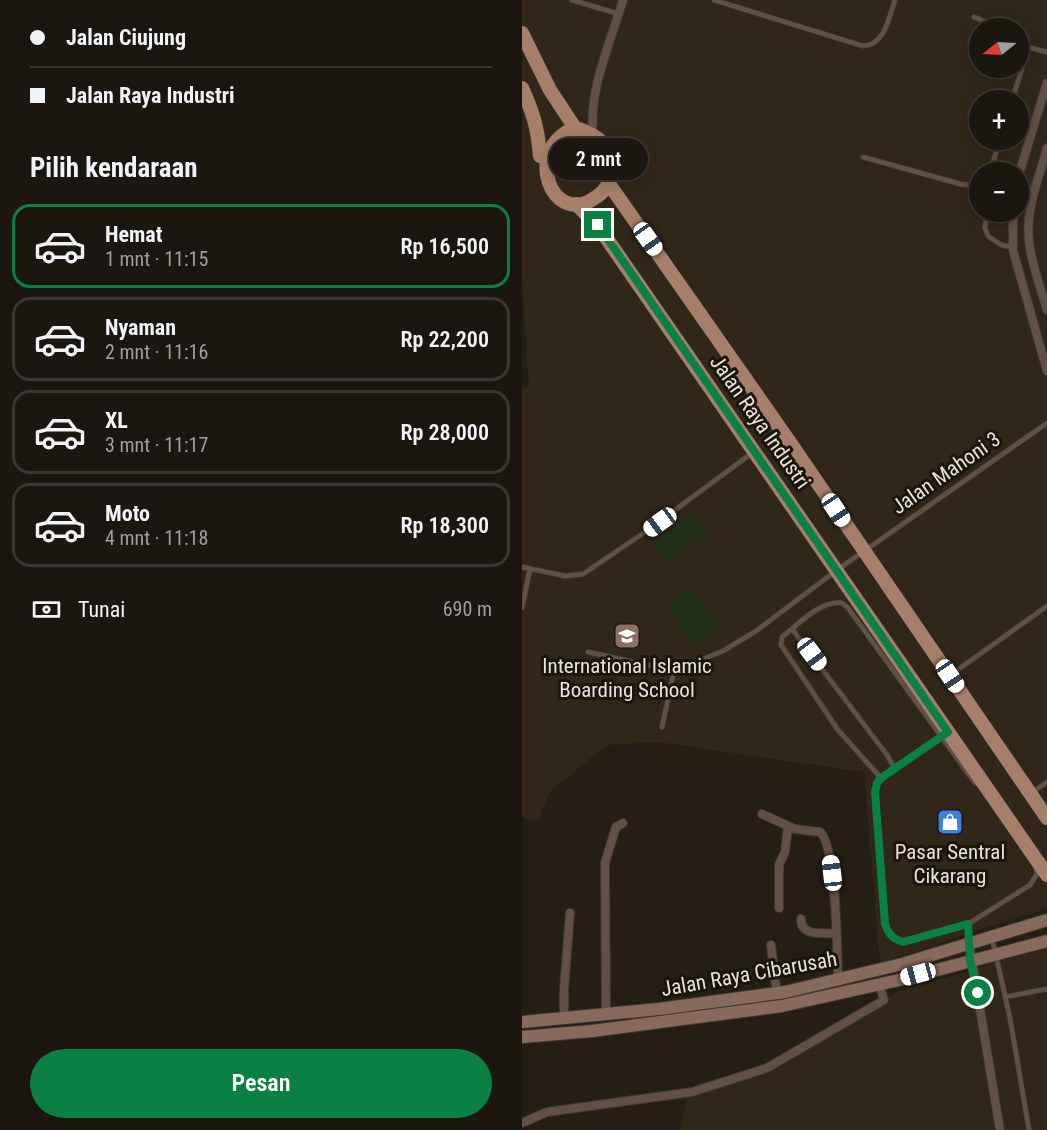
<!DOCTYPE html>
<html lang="id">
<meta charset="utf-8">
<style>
body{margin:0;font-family:"Roboto Condensed",sans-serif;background:#251f19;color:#f1f3f6;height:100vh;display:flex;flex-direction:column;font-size:22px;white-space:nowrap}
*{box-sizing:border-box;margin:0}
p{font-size:20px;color:#a09f9f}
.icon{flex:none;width:33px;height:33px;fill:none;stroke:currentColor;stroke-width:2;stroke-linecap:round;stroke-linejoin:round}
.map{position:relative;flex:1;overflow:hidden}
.sheet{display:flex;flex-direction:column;background:#1c1610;width:522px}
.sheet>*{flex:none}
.guide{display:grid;align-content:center;height:132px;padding:0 30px;background:#1c1610}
.needle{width:39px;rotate:252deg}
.buttons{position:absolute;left:447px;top:18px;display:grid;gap:12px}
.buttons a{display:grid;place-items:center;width:60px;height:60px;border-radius:50%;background:#1c1610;box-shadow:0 3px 15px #0003,0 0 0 2px #3a3530;font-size:30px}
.end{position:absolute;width:27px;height:27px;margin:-14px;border:8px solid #0b8043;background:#fff;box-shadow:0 0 0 3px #fff}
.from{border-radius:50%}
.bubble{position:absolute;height:42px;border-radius:21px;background:#1c1610;box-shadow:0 3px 15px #0003,0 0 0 2px #3a3530;font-size:20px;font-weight:600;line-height:42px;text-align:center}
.car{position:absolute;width:18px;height:36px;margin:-18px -9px;border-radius:8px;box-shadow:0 0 4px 2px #0007;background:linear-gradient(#fff 24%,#345 0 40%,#fff 0 76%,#345 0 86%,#fff 0)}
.guide b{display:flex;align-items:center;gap:21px;height:57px;font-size:22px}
.guide b+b{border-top:2px solid #3a3530}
.guide i{width:15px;height:15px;background:#f1f3f6}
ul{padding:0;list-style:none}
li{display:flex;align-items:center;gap:18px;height:84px;margin:0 12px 9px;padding:0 18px;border:3px solid #3a3530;border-radius:18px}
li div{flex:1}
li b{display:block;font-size:22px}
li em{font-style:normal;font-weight:600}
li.selected{border-color:#0b8043}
li>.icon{width:54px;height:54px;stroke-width:1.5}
h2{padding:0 30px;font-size:27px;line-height:72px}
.pay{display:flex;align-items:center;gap:15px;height:66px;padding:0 30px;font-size:22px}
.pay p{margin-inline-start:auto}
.primary-button{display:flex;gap:12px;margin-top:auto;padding:12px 30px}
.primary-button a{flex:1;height:69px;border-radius:36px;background:#0b8043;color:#fff;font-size:24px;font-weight:600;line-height:69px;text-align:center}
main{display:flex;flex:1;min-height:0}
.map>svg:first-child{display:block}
.built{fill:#312719;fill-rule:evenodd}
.green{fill:#223017}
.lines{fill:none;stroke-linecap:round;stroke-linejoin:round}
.lane-casing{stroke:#403931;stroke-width:6}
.street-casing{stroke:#403931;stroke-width:10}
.secondary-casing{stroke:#403931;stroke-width:14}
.primary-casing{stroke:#403931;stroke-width:15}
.lane{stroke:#624f45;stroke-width:4.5}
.street{stroke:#624f45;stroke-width:8}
.secondary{stroke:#886a5a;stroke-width:12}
.primary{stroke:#a67f6a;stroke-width:14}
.route{stroke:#0b8043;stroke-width:8}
.labels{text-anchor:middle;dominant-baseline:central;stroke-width:6;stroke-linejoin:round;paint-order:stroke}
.street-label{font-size:21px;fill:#e6e2dc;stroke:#1b150c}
.poi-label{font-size:21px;fill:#e6e2dc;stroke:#1b150c}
</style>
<main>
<section class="sheet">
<div class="guide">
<b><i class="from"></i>Jalan Ciujung</b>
<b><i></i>Jalan Raya Industri</b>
</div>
<h2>Pilih kendaraan</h2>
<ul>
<li class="selected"><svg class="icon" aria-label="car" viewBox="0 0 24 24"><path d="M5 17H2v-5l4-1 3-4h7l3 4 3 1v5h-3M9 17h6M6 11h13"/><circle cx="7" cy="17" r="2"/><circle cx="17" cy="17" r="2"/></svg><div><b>Hemat</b><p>1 mnt · 11:15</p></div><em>Rp 16,500</em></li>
<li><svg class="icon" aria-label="car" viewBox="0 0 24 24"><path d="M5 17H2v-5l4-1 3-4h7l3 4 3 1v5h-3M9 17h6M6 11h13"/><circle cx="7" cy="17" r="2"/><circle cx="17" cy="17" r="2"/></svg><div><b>Nyaman</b><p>2 mnt · 11:16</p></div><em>Rp 22,200</em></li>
<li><svg class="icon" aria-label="car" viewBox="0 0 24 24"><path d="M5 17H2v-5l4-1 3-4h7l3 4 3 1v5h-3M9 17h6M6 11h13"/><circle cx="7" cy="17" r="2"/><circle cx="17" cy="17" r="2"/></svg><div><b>XL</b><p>3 mnt · 11:17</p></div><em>Rp 28,000</em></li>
<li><svg class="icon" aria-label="car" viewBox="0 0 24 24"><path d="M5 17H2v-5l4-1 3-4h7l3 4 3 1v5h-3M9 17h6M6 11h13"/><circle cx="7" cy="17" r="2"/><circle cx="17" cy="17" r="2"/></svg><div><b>Moto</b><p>4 mnt · 11:18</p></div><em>Rp 18,300</em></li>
</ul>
<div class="pay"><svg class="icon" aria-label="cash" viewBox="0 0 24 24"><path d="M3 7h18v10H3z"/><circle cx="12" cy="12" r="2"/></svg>Tunai<p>690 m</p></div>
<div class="primary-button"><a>Pesan</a></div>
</section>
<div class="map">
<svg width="525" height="1130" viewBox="0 0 525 1130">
<rect width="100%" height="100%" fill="#251e15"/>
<path class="built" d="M0,0H525V908L358,963L342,772L136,742L85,745L27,792L17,821L0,817V388L7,387L0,279ZM458,28H496V68H458ZM458,100H496V140H458ZM458,172H496V212H458Z
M525,948V1130H158L166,1093L245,1068L377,991Z"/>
<path class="green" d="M173,513L187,534L145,563L131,543Z
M169,588L197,628L172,646L144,605Z"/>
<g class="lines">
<g class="lane-casing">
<path id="lane" d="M50,0L97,14
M192,0L341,46C363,45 367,17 373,0
M452,17L479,28
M502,46L525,52
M490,100C495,81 510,54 496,36
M341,157L438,184L458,186
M468,172L478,140
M465,212L463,228L466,236L479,245L491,247
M0,567L43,576L61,574L126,530L230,453
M0,608L8,569
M270,629L260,637L259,645L316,730L359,778
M66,652L152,671L201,651L234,631L315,570L525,423
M430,674L525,606
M140,727L152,671
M424,734L359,778L355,783L353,792L363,924C367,935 371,939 381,942L446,924L508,885L515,874L514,868
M373,769L365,755L270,629C283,617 303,600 320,603L326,608L453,783
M511,792L525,782
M446,924L447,942
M470,938L488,1018L507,1130
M483,997L525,989"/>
</g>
<g class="street-casing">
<path id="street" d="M71,134C67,88 88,44 101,0
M525,148C517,178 503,210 507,241C509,264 519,288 525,310
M496,177L525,83
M491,212V250L525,371
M240,814L273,829L298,832C315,847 315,953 316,979
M257,908V865L263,852L266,826
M279,919C279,937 301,933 314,933
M447,943L478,1130
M249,945L253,981L256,993
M84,1014L83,863L94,827L101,823
M42,1018V990L48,913
M0,1123L25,1112L170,1092L245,1068L362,1000L357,984"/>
</g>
<g class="secondary-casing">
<path id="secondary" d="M0,1022L137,1009L263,992L380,964L525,920
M0,1037L70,1031L260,1006L377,980L525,941"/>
</g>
<g class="primary-casing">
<path id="primary" d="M0,33L28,90L53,128
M0,88C11,112 16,129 18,156
M53,128C78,135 100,154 87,182C84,190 78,195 71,199C30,226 0,150 53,128Z
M87,184L267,441L525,818
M54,204L76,226L525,875"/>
</g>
<use href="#lane" class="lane"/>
<use href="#street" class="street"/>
<use href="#secondary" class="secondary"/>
<use href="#primary" class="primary"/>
</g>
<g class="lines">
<path class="route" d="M76,225L426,732L359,778L355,783L353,792L363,924C367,935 371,939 381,942L446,924L448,960L456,993"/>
</g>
<defs>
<g id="school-square" transform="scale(1.35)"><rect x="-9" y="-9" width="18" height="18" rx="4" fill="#8d6e63" stroke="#1b150c"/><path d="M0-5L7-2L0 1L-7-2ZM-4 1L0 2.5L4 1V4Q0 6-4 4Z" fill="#fff"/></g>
<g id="shop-square" transform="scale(1.35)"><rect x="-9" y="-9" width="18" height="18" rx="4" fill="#3f7fe0" stroke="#1b150c"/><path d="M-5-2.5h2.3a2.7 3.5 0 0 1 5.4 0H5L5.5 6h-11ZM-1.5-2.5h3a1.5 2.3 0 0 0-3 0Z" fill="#fff"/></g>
</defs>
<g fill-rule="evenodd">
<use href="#school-square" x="105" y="636"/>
<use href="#shop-square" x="428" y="822"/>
</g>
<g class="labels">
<g class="street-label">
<text transform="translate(238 422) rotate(55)">Jalan Raya Industri</text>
<text transform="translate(424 473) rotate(-35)">Jalan Mahoni 3</text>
<text transform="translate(227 974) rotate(-10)">Jalan Raya Cibarusah</text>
</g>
<g class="poi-label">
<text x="105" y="666">International Islamic<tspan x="105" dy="24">Boarding School</tspan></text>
<text x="428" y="852">Pasar Sentral<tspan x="428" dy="24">Cikarang</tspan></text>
</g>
</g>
</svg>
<div class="buttons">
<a><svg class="needle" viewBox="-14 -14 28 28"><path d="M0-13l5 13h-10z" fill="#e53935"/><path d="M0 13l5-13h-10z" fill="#a09f9f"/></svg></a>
<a>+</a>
<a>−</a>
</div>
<i class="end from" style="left:456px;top:993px"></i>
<i class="end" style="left:76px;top:225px"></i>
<div class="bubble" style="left:27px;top:138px;width:99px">2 mnt</div>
<i class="car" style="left:126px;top:239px;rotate:145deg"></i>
<i class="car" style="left:314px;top:510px;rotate:146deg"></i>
<i class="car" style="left:138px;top:522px;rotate:234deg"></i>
<i class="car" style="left:290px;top:654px;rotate:143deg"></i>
<i class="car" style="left:428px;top:676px;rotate:146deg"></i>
<i class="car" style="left:310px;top:873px;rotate:353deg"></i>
<i class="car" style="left:396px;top:974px;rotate:255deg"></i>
</div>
</main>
